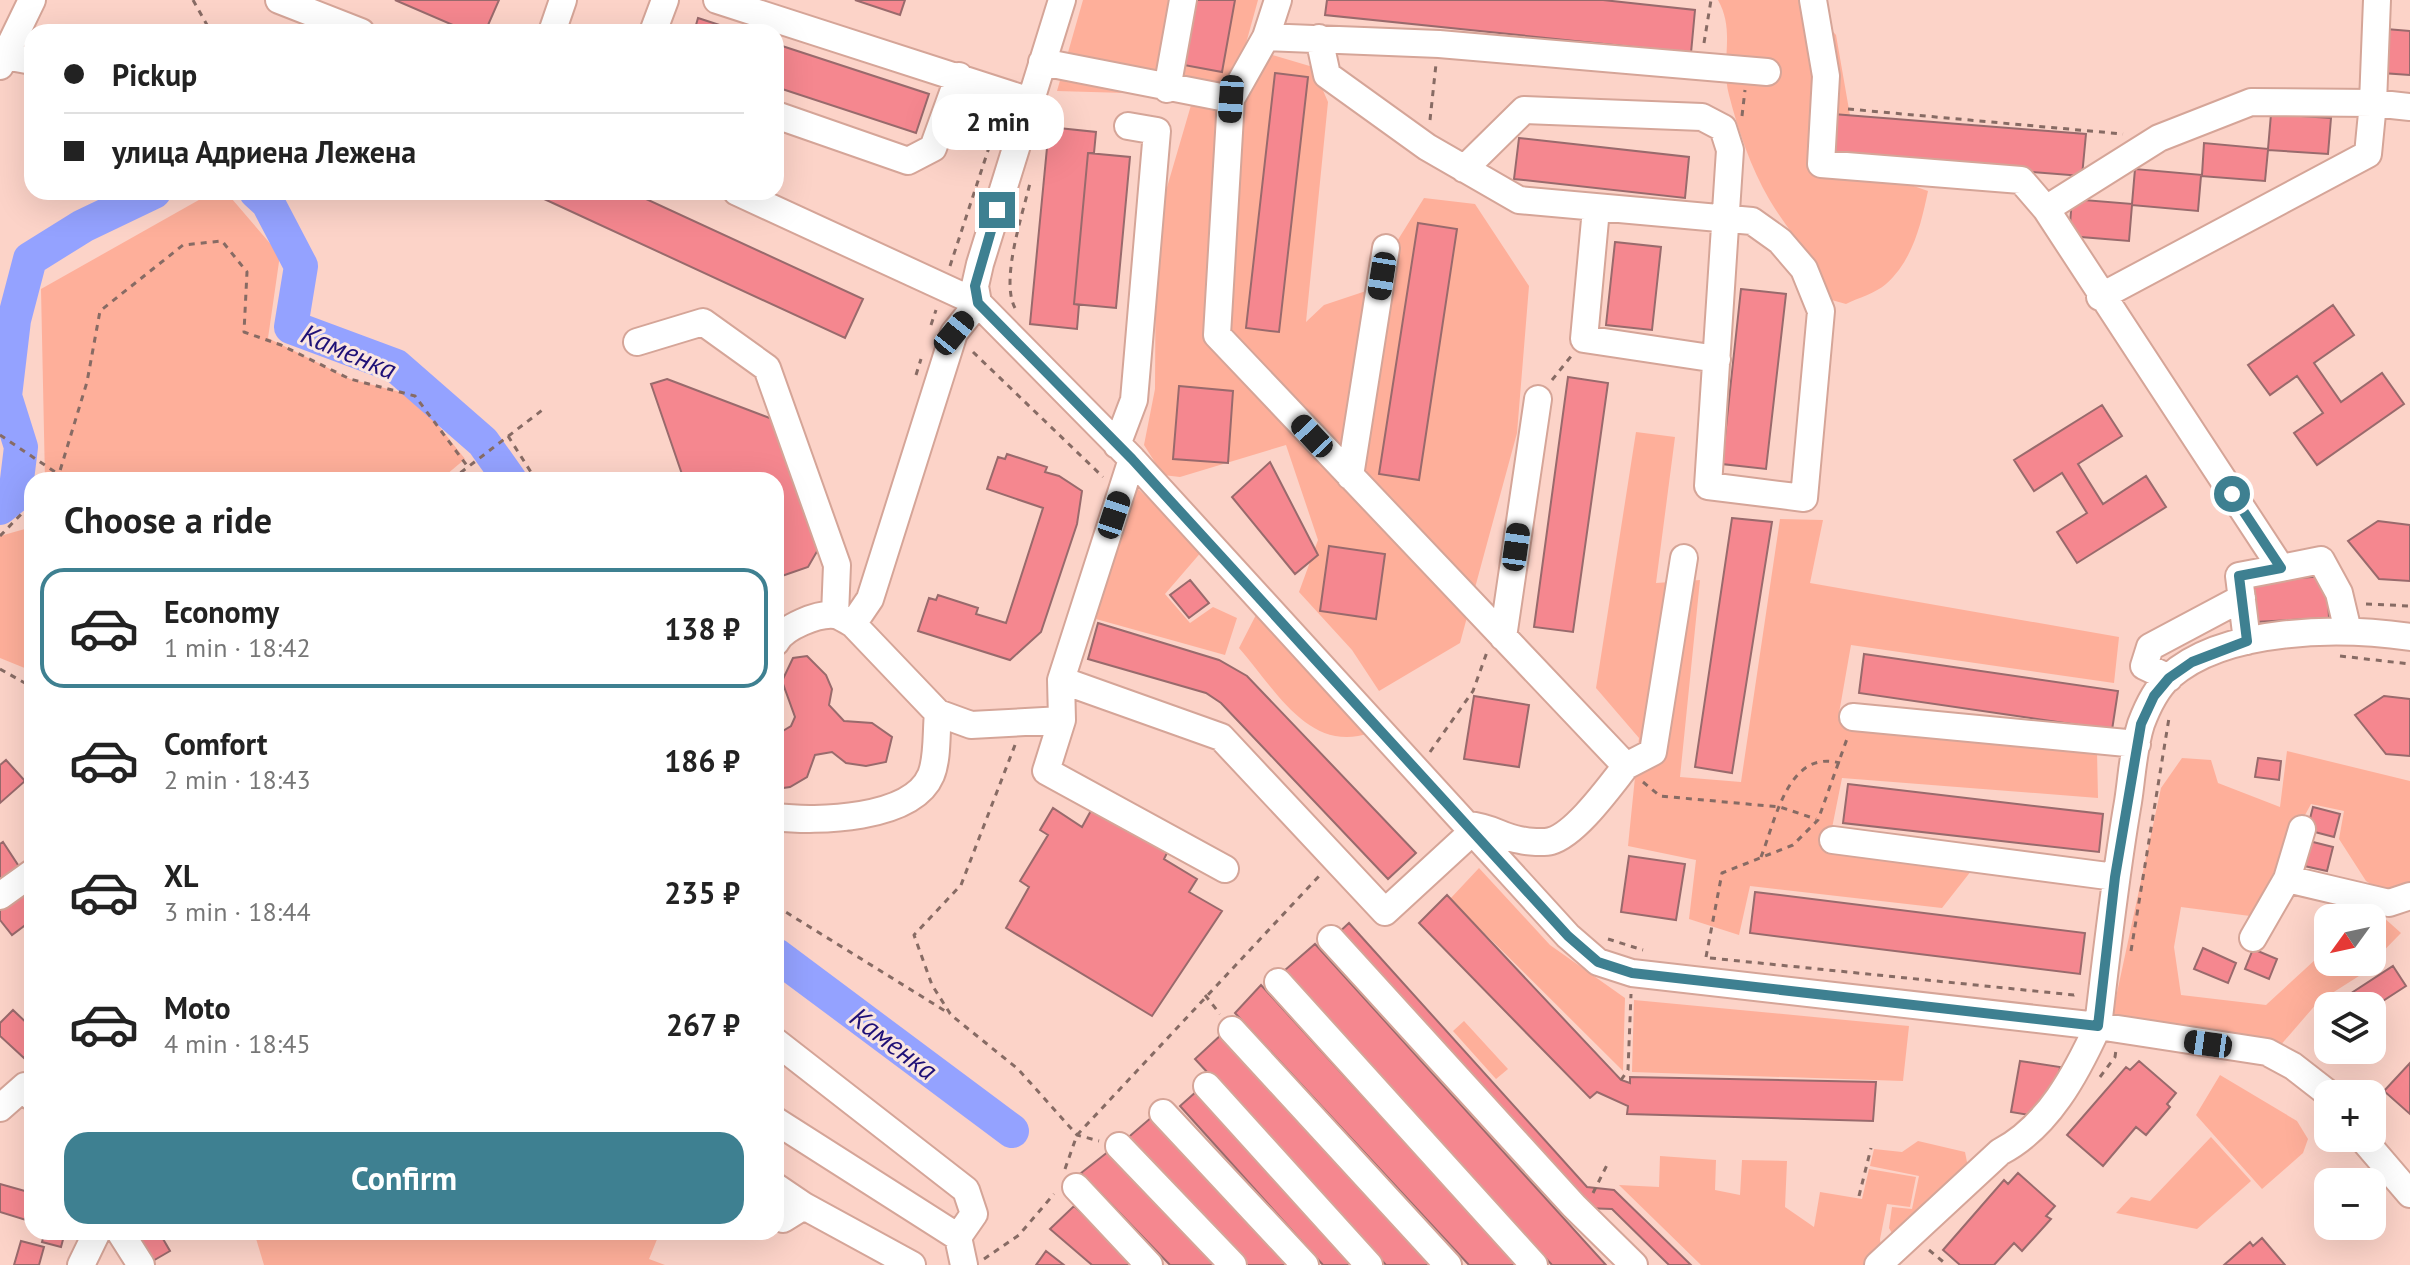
<!DOCTYPE html>
<meta charset="utf-8">
<style>
body{margin:0;font-family:"PT Sans",sans-serif;background:#f6f6f6;color:#222;height:100vh;display:flex;flex-direction:column;font-size:30px;white-space:nowrap}
*{box-sizing:border-box;margin:0}
p{font-size:26px;color:#767676}
.icon{flex:none;width:44px;height:44px;fill:none;stroke:currentColor;stroke-width:2;stroke-linecap:round;stroke-linejoin:round}
.map{position:relative;flex:1;overflow:hidden}
.side{position:absolute;left:24px;top:472px;width:760px;height:768px;display:flex;flex-direction:column;background:#fff;border-radius:24px;box-shadow:0 8px 32px #0002}
.side>*{flex:none}
.guide{position:absolute;left:24px;top:24px;width:760px;height:176px;border-radius:24px;box-shadow:0 8px 32px #0002;display:grid;align-content:center;height:176px;padding:0 40px;background:#fff}
.needle{width:52px;rotate:237deg}
.buttons{position:absolute;left:2314px;top:904px;display:grid;gap:16px}
.buttons a{display:grid;place-items:center;width:72px;height:72px;border-radius:16px;background:#fff;box-shadow:0 8px 32px #0002;font-size:40px}
.end{position:absolute;width:36px;height:36px;margin:-18px;border:10px solid #3e8091;background:#fff;box-shadow:0 0 0 4px #fff}
.from{border-radius:50%}
.bubble{position:absolute;height:56px;border-radius:24px;background:#fff;box-shadow:0 8px 32px #0002;font-size:26px;font-weight:800;line-height:56px;text-align:center}
.car{position:absolute;width:24px;height:48px;margin:-24px -12px;border-radius:10px;box-shadow:0 0 6px 2px #0007;background:linear-gradient(#222 24%,#8ab4d8 0 40%,#222 0 76%,#8ab4d8 0 86%,#222 0)}
.guide b{display:flex;align-items:center;gap:28px;height:76px;font-size:30px}
.guide b+b{border-top:2px solid #e0e0e0}
.guide i{width:20px;height:20px;background:#222}
ul{padding:0;list-style:none}
li{display:flex;align-items:center;gap:24px;height:120px;margin:0 16px 12px;padding:0 24px;border:4px solid transparent;border-radius:24px}
li div{flex:1}
li b{display:block;font-size:30px}
li em{font-style:normal;font-weight:800}
li.active{border-color:#3e8091}
li>.icon{width:72px;height:72px;stroke-width:1.5}
h2{padding:0 40px;font-size:36px;line-height:96px}
.action{display:flex;gap:16px;margin-top:auto;padding:16px 40px}
.action a{flex:1;height:92px;border-radius:24px;background:#3e8091;color:#fff;font-size:32px;font-weight:800;line-height:92px;text-align:center}
.map>svg:first-child{display:block}
.green{fill:#feaf9a}
.lines{fill:none;stroke-linecap:round;stroke-linejoin:round}
.river{stroke:#94a2ff;stroke-width:34}
.building{fill:#f5878f;stroke:#996a6c;stroke-width:2}
.minor-casing{stroke:#d5a598;stroke-width:30}
.path{stroke:#876b64;stroke-width:3;stroke-dasharray:6 6;stroke-linecap:butt}
.minor{stroke:#fff;stroke-width:26}
.route{stroke:#3e8091;stroke-width:10}
.labels{text-anchor:middle;dominant-baseline:central;stroke-width:6;stroke-linejoin:round;paint-order:stroke}
.water-label{font-size:28px;font-style:italic;fill:#1f1177;stroke:#fae6e0}
</style>
<div class="map">
<svg width="2410" height="1265" viewBox="0 0 2410 1265">
<rect width="100%" height="100%" fill="#fcd3c8"/>
<path class="green" d="M1083,0H1258L1245,47L1313,67L1328,102L1306,322L1324,305L1366,291L1424,198L1475,204L1529,286L1517,433L1460,643L1379,691L1352,650L1299,592L1318,540L1286,445L1180,477L1163,475L1144,445L1155,389L1156,225L1194,95L1057,91Z
M1718,0H1805L1836,35L1859,167L1928,191C1921,224 1913,260 1886,284C1876,293 1858,298 1846,304L1828,299C1816,259 1789,233 1769,199C1751,168 1738,130 1729,95C1720,61 1736,32 1718,0Z
M213,192H226L280,255L268,338L350,379L415,396L465,459L440,480H45L41,289Z
M1636,432L1675,437L1656,583L1700,580L1680,777L1741,782L1780,519L1823,520L1810,583L2119,637L2114,683L1851,645L1838,719L2097,751L2098,798L1842,778L1828,848L1975,866L1942,908L1750,886L1739,935L1689,919L1696,860L1628,846L1639,738L1596,688Z
M1135,486L1203,550L1165,594L1190,623L1213,607L1237,618L1225,655L1096,619Z
M32,527V671L0,658V536Z
M1258,611L1370,733C1309,754 1276,690 1239,648Z
M2287,751L2410,781V892L2394,899L2366,881L2339,839L2344,811L2311,804L2250,916L2181,907L2174,947L2181,995L2266,1005L2328,948V962H2372V921L2382,916L2401,933L2359,976L2318,1002L2279,1047L2112,1016L2161,788L2182,758L2211,760L2218,783L2280,807Z
M1479,868L1550,945L1625,998L1623,1071L1450,899Z
M1634,1000L1909,1026L1903,1081L1632,1072Z
M1464,1021L1508,1069L1496,1079L1453,1031Z
M2220,1075L2297,1121L2308,1139L2303,1153L2262,1189L2196,1115Z
M2211,1137L2251,1181L2197,1229L2116,1213L2131,1197L2150,1201Z
M1918,1141L1965,1152L1968,1167L1896,1240L1889,1228L1892,1207L1912,1209L1919,1176L1870,1166L1874,1149L1902,1152Z
M1660,1156L1716,1160L1715,1190L1740,1195L1742,1160L1787,1161L1785,1207L1814,1227L1820,1192L1862,1199L1869,1169L1916,1177L1910,1207L1887,1204L1880,1239L1883,1265H1701L1619,1185L1659,1187Z
M254,1232H660L649,1259L665,1265H264Z"/>
<g class="lines">
<path class="river" d="M256,192L268,203L301,266L291,327L396,366L483,442L510,480
M0,508L15,496L21,447L5,396L14,320L30,259L83,226L154,192
M776,955L1012,1131"/>
</g>
<path class="building" d="M395,0H499L485,32H469Z
M855,0H905L900,15Z
M1195,0H1235L1222,72L1184,65Z
M1327,0H1603L1695,10L1691,53L1325,15Z
M698,18L741,32H694Z
M2386,29L2410,31V75L2382,73Z
M776,44L929,94L916,133L776,87Z
M1275,73L1308,77L1279,332L1246,328Z
M1833,114L2086,134L2082,176L1830,156Z
M2271,114L2331,118L2328,154L2268,150L2265,181L2201,176L2198,211L2132,205L2129,241L2069,236L2072,199L2132,204L2135,169L2202,175L2204,143L2268,149Z
M1049,127L1096,132L1094,153H1088L1074,304L1079,305L1077,329L1030,324Z
M1519,138L1689,157L1685,198L1514,179Z
M1088,153L1130,157L1116,308L1074,304Z
M529,192H631L863,299L845,338Z
M1418,223L1457,229L1419,480L1379,474Z
M1615,242L1661,247L1652,330L1606,325Z
M1741,289L1786,294L1766,469L1722,464Z
M2333,305L2354,335L2314,363L2341,402L2382,373L2404,404L2317,465L2294,433L2323,413L2297,376L2270,395L2248,365Z
M1568,377L1608,383L1573,632L1534,627Z
M667,379L775,420L819,548L808,567L776,578V480H684L651,384Z
M1179,386L1233,391L1228,463L1173,459Z
M2102,405L2122,436L2078,464L2103,504L2146,476L2166,507L2077,563L2057,532L2087,513L2062,473L2034,491L2014,460Z
M1007,454L1047,467L1045,472L1059,476L1082,491L1077,524L1041,632L1010,660L918,631L929,598L936,600L938,595L978,608L976,614L1006,623L1043,508L987,489L998,457L1005,459Z
M1270,462L1318,555L1295,574L1232,497Z
M1732,518L1772,522L1732,773L1695,767Z
M2378,521L2410,525V581L2379,579L2348,541Z
M1329,546L1385,554L1376,619L1320,611Z
M2327,576L2329,618L2254,622L2251,581Z
M1190,580L1209,603L1189,618L1170,595Z
M1098,623L1219,660L1247,676L1416,853L1388,879L1221,703L1206,693L1088,659Z
M1864,654L2118,691L2112,730L1859,693Z
M807,656L826,675L832,689L829,705L844,721L872,723L892,737L886,762L866,766L846,763L832,752L815,755L807,777L790,787L776,789V735L791,726L795,717L782,681L793,658Z
M1474,696L1529,705L1519,767L1464,759Z
M2384,696L2410,699V756L2386,754L2355,715Z
M2258,758L2281,761L2279,780L2255,777Z
M6,760L25,781L0,803V765Z
M1848,784L2103,814L2099,852L1843,823Z
M1093,807L1168,851L1164,859L1197,879L1189,892L1222,911L1152,1016L1006,928L1029,887L1020,881L1048,835L1040,830L1053,808L1082,827Z
M2313,807L2340,814L2334,837L2307,830Z
M2301,839L2333,847L2327,871L2295,864Z
M3,842L20,868L0,881V844Z
M1629,856L1685,864L1676,920L1621,912Z
M24,888L32,899V920L12,935L0,920V907Z
M1755,892L2085,933L2080,974L1750,933Z
M1447,895L1621,1080L1630,1083V1077L1876,1082L1873,1121L1627,1114L1628,1106L1597,1092L1590,1098L1419,923Z
M1349,923L1587,1187L1614,1190L1691,1265H1669L1612,1209L1583,1208L1336,935Z
M1315,944L1606,1265H1552L1285,970Z
M2203,948L2236,963L2228,983L2194,969Z
M2253,949L2277,959L2269,979L2245,969Z
M2393,966L2406,986L2372,1008L2338,1006L2336,1003Z
M1261,985L1517,1265H1469L1235,1013Z
M13,1010L32,1028V1049L24,1058L0,1036V1023Z
M1222,1034L1436,1265H1386L1195,1059Z
M2020,1061L2060,1067L2058,1083L2029,1115L2011,1112Z
M2139,1061L2176,1093L2167,1104L2170,1107L2146,1135L2136,1127L2103,1166L2067,1135L2126,1067L2130,1070Z
M2410,1063V1114L2384,1091Z
M1197,1091L1355,1265H1323L1180,1106Z
M1153,1116L1297,1265H1247L1124,1141Z
M1109,1151L1224,1265H1170L1081,1173Z
M2018,1173L2055,1206L2046,1216L2051,1219L2022,1251L2014,1243L1994,1265H1960L1943,1250L2004,1180L2008,1184Z
M0,1184L32,1193L26,1220L0,1212Z
M1074,1206L1139,1265H1092L1050,1229Z
M45,1232H65L61,1247L42,1242Z
M133,1232H159L170,1251L151,1262Z
M2262,1238L2285,1265H2224L2250,1242L2253,1246Z
M21,1241L44,1247L39,1265H14Z
M1046,1251L1064,1265H1036Z"/>
<g class="lines">
<g class="minor-casing">
<path id="minor" d="M279,0L361,32
M717,0L1030,101
M1062,0L980,264L975,286L978,303L1132,459L1568,936L1598,962L1632,973L2098,1026C2107,951 2115,877 2128,802C2132,777 2133,749 2141,724C2147,708 2156,689 2169,677C2225,627 2340,627 2410,637
M1813,0L1826,76L1821,164L2021,180L2046,209L2281,568L2321,560L2339,593L2348,631
M552,32L563,0
M653,32L665,0
M1266,37L1278,0
M1319,38L1327,75L1427,147L1519,200L1752,221L1780,241L1804,269L1821,311L1804,498L1708,486L1730,150L1723,128L1702,117L1524,110L1464,169
M5,56L32,61
M1042,62L1231,99
M0,66L32,0
M1167,89L1183,0
M776,115L908,161L933,148L959,76
M737,192L978,303L954,333L870,599L853,624
M1596,209L1584,339L1717,359
M2046,209L2159,138L2251,102L2373,103L2377,0
M2100,297L2368,154L2373,103L2410,107
M637,342L703,322L767,368L837,565L835,615
M1117,445L1134,400L1157,131L1128,126
M1132,459L1061,680L1062,720L1046,771L1225,869
M1350,476L1386,248
M1503,637L1538,399
M2247,641L2239,576L2281,568
M776,642C784,627 818,613 835,615C840,616 848,621 853,624L938,713L971,725L1062,720
M2169,678L2144,666L2150,647L2242,598
M1061,680L1221,737L1385,912L1472,832
M1853,717L2137,744
M1626,766L1653,752L1684,558
M776,817C816,822 912,820 931,775C938,758 936,731 938,713
M1467,825C1493,827 1500,837 1520,840C1528,842 1544,843 1551,841C1576,834 1610,786 1626,766L1217,335L1231,99L1266,37L1439,44L1767,72
M1833,840L2115,877
M2287,879L2389,903L2410,896
M0,896L32,873
M2253,938L2287,879L2302,829
M1331,939L1574,1206L1634,1265
M1278,982L1534,1265
M1232,1030L1448,1265
M776,1042L966,1190L974,1214L958,1237
M1207,1086L1369,1265
M0,1108L25,1086L32,1097
M1163,1113L1305,1265
M776,1121L958,1237L964,1265
M2362,1138L2410,1194
M1119,1146L1233,1265
M776,1187L804,1206
M1076,1187L1149,1265
M776,1216L783,1219L804,1206L912,1265
M120,1232L141,1265
M81,1265L97,1232
M1878,1265L2000,1152C2048,1127 2076,1074 2098,1026L2267,1052L2293,1066L2329,1094"/>
</g>
<path class="path" d="M193,0L211,32
M1704,43L1711,0
M1848,109L2123,134
M1742,116L1745,90
M1430,120L1436,64
M950,266L1000,114
M1015,308C1000,280 1023,213 1030,183
M931,325L936,310
M973,352L1103,477
M916,375L921,359
M1552,380L1572,355
M0,435L67,480
M508,436L536,480
M54,480L59,474L87,382L100,311L183,245L222,241L247,272L244,332L281,345L350,379L415,396L468,467
M451,480L545,408
M0,536L32,503
M2366,604L2410,606
M2340,656L2410,664
M0,669L32,687
M1015,745L961,885L914,935L932,985L951,1015L1018,1069L1077,1135L1099,1141
M1430,752L1473,691L1487,652
M1643,782L1660,796L1780,807L1816,819
M1761,857C1776,819 1788,749 1840,763
M776,906L950,1014
M1608,939L1643,950
M2131,951L2169,718
M1706,957L1722,873L1793,845L1818,820L1848,736
M1710,958L2074,995L2079,992
M1205,995L1220,1014
M2100,1077L2115,1057L2116,1050
M1621,1080L1628,1070L1631,994
M1065,1169L1077,1135L1320,875
M1593,1193L1607,1165
M1859,1196L1871,1148
M1929,1250L1947,1265
M984,1259L1019,1235L1054,1194"/>
<use href="#minor" class="minor"/>
</g>
<g class="lines">
<path class="route" d="M997,210L975,286L978,303L1132,459L1568,936L1598,962L1632,973L2098,1026L2115,877L2141,724L2154,696L2169,678L2192,662L2247,641L2239,576L2281,568L2232,494"/>
</g>
<g class="labels">
<g class="water-label">
<text transform="translate(349 351) rotate(23)">Каменка</text>
<text transform="translate(894 1043) rotate(37)">Каменка</text>
</g>
</g>
</svg>
<div class="buttons">
<a><svg class="needle" viewBox="-14 -14 28 28"><path d="M0-13l5 13h-10z" fill="#e53935"/><path d="M0 13l5-13h-10z" fill="#767676"/></svg></a>
<a><svg class="icon" aria-label="layers" viewBox="0 0 24 24"><path d="M12 4l9 5-9 5-9-5zM3 14l9 5 9-5"/></svg></a>
<a>+</a>
<a>−</a>
</div>
<i class="end from" style="left:2232px;top:494px"></i>
<i class="end" style="left:997px;top:210px"></i>
<div class="bubble" style="left:932px;top:94px;width:132px">2 min</div>
<i class="car" style="left:1231px;top:99px;rotate:184deg"></i>
<i class="car" style="left:1382px;top:276px;rotate:189deg"></i>
<i class="car" style="left:954px;top:333px;rotate:39deg"></i>
<i class="car" style="left:1312px;top:436px;rotate:317deg"></i>
<i class="car" style="left:1114px;top:515px;rotate:18deg"></i>
<i class="car" style="left:1516px;top:547px;rotate:8deg"></i>
<i class="car" style="left:2208px;top:1044px;rotate:278deg"></i>
<div class="guide">
<b><i class="from"></i>Pickup</b>
<b><i></i>улица Адриена Лежена</b>
</div>
<section class="side">
<h2>Choose a ride</h2>
<ul>
<li class="active"><svg class="icon" aria-label="car" viewBox="0 0 24 24"><path d="M5 17H2v-5l4-1 3-4h7l3 4 3 1v5h-3M9 17h6M6 11h13"/><circle cx="7" cy="17" r="2"/><circle cx="17" cy="17" r="2"/></svg><div><b>Economy</b><p>1 min · 18:42</p></div><em>138 ₽</em></li>
<li><svg class="icon" aria-label="car" viewBox="0 0 24 24"><path d="M5 17H2v-5l4-1 3-4h7l3 4 3 1v5h-3M9 17h6M6 11h13"/><circle cx="7" cy="17" r="2"/><circle cx="17" cy="17" r="2"/></svg><div><b>Comfort</b><p>2 min · 18:43</p></div><em>186 ₽</em></li>
<li><svg class="icon" aria-label="car" viewBox="0 0 24 24"><path d="M5 17H2v-5l4-1 3-4h7l3 4 3 1v5h-3M9 17h6M6 11h13"/><circle cx="7" cy="17" r="2"/><circle cx="17" cy="17" r="2"/></svg><div><b>XL</b><p>3 min · 18:44</p></div><em>235 ₽</em></li>
<li><svg class="icon" aria-label="car" viewBox="0 0 24 24"><path d="M5 17H2v-5l4-1 3-4h7l3 4 3 1v5h-3M9 17h6M6 11h13"/><circle cx="7" cy="17" r="2"/><circle cx="17" cy="17" r="2"/></svg><div><b>Moto</b><p>4 min · 18:45</p></div><em>267 ₽</em></li>
</ul>
<div class="action"><a>Confirm</a></div>
</section>
</div>
